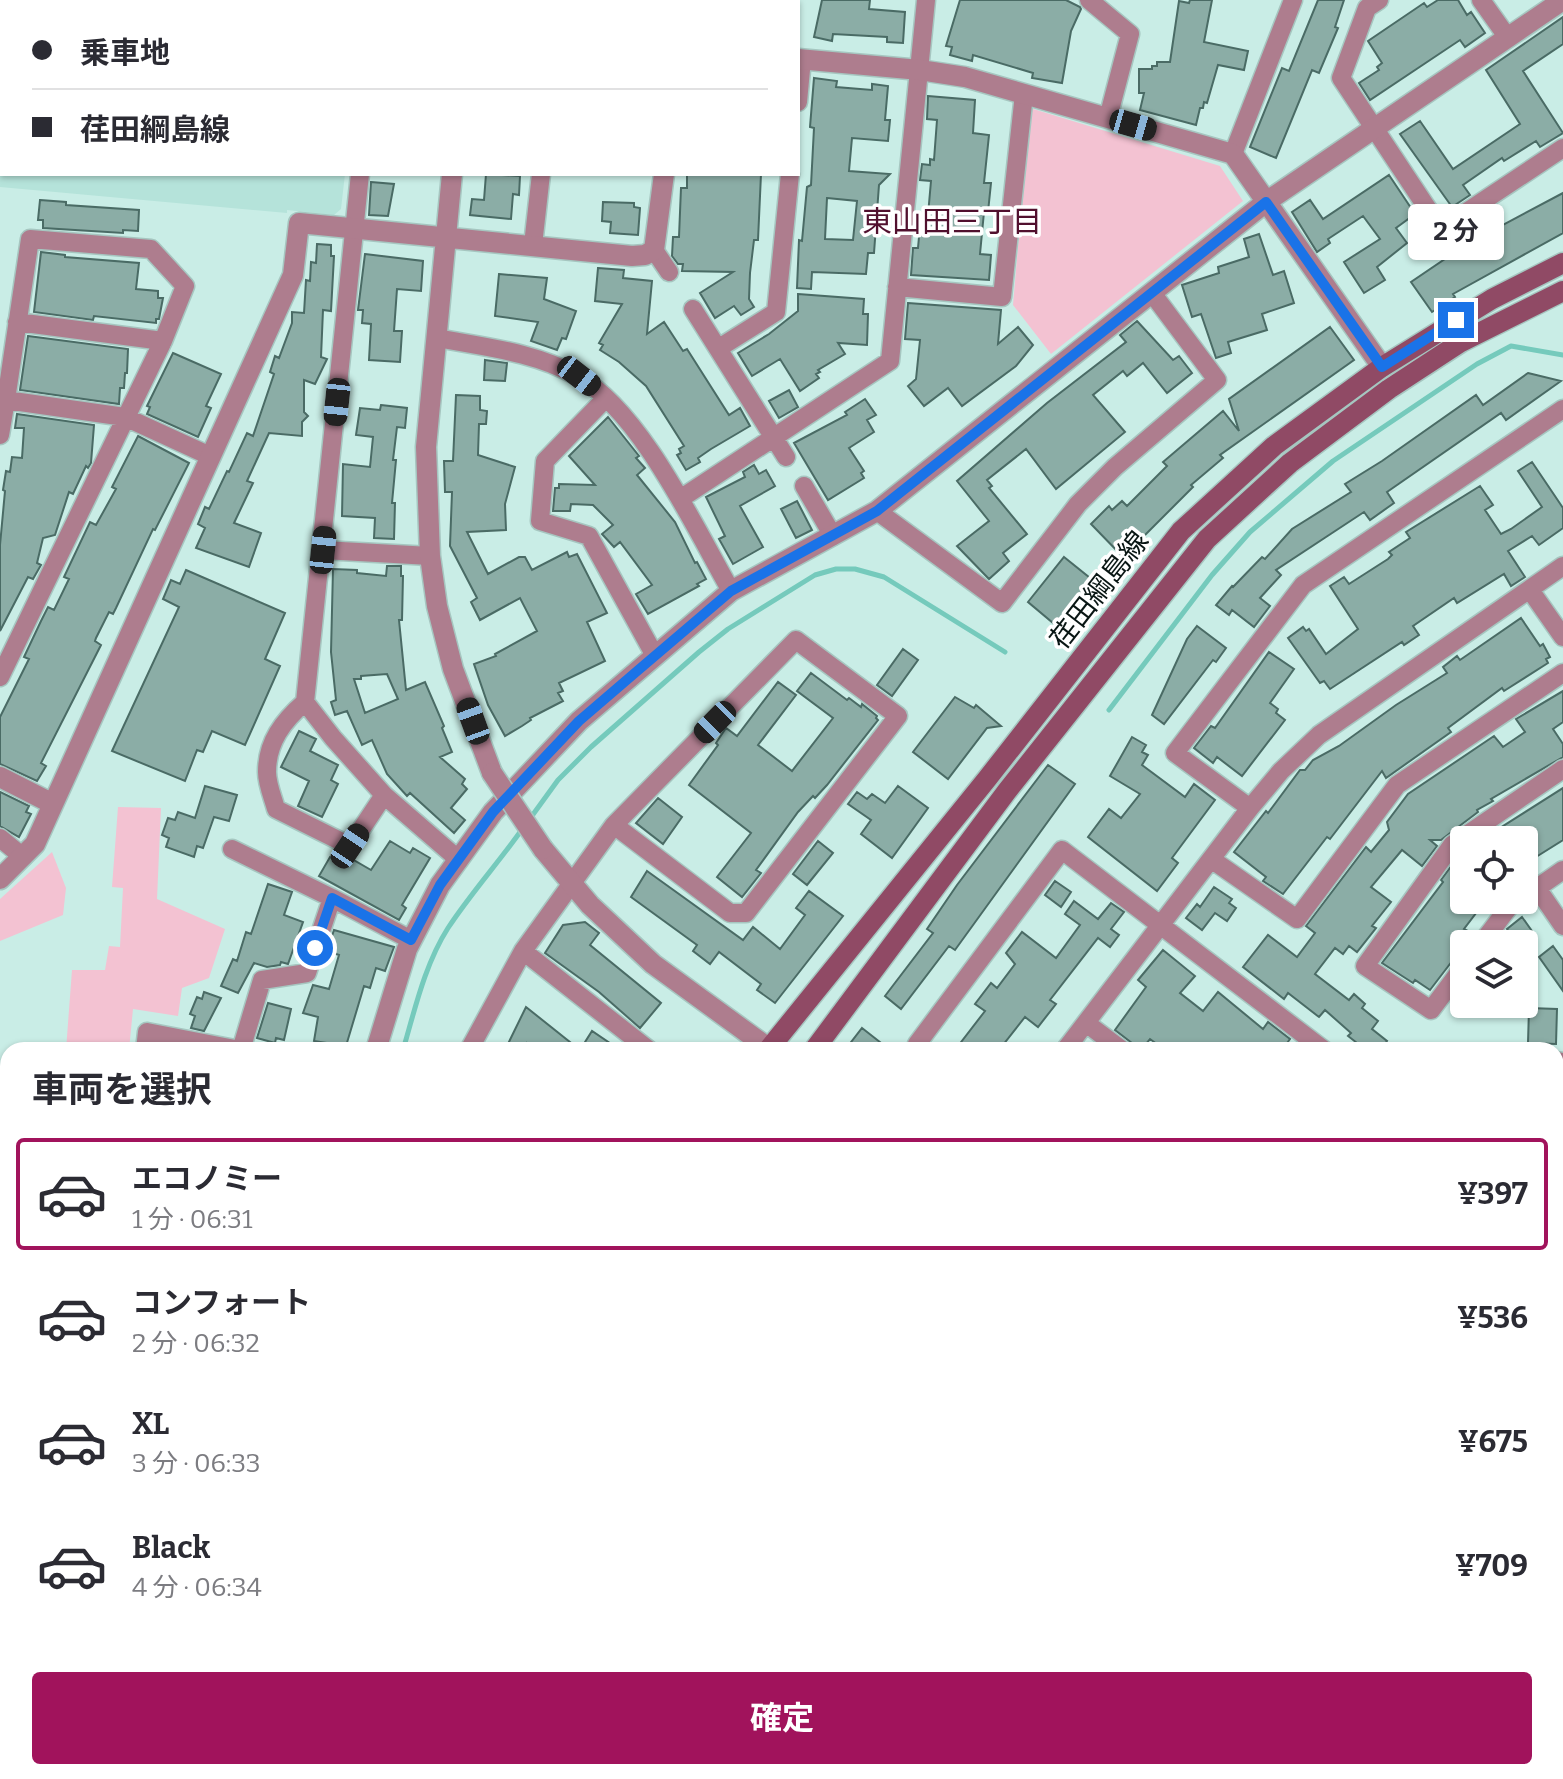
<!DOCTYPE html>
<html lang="ja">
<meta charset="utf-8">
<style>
body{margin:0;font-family:Bitter,"Noto Sans JP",serif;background:#f7f7f7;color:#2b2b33;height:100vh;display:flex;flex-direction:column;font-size:30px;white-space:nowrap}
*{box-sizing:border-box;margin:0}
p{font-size:26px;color:#7c7c81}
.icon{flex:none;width:44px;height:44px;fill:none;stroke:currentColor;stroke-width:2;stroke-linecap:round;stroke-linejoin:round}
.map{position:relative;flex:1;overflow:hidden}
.side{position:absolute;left:0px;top:1042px;width:1564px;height:738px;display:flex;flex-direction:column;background:#fff;border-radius:24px 24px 0 0;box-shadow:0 2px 6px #0004}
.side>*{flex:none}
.top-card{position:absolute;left:0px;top:0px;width:800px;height:176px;box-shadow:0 2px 6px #0004;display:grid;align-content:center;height:176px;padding:0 32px;background:#fff}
.controls{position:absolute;left:1450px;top:826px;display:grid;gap:16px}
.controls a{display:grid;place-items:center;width:88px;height:88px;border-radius:8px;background:#fff;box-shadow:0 2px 6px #0004;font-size:40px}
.end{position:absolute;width:36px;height:36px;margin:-18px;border:10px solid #1a73e8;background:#fff;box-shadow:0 0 0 4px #fff}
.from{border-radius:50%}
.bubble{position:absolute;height:56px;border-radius:8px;background:#fff;box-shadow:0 2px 6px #0004;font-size:26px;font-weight:700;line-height:56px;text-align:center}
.car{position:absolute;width:24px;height:48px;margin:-24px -12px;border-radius:10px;box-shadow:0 0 6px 2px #0007;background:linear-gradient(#222 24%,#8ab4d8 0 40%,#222 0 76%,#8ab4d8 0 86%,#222 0)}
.top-card b{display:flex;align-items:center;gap:28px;height:76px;font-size:30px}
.top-card b+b{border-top:2px solid #e1e1e2}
.top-card i{width:20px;height:20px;background:#2b2b33}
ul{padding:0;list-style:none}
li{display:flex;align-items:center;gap:24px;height:112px;margin:0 16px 12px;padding:0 16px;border:4px solid transparent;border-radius:8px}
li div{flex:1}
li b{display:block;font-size:30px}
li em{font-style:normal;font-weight:700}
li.selected{border-color:#a1135c}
li>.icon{width:72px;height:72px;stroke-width:1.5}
h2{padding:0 32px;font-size:36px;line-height:96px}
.action{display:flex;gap:16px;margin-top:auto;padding:16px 32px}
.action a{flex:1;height:92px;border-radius:8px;background:#a1135c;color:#fff;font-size:32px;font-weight:700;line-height:92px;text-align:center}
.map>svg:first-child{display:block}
.built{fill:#b5e3da}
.green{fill:#f3c2d2}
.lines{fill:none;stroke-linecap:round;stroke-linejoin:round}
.stream{stroke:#75cabc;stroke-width:5}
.building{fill:#8bada6;stroke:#4a6b65;stroke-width:2;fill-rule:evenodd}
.pedestrian-casing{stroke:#a6c6c0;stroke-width:17}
.minor-casing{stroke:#a6c6c0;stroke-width:21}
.tertiary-casing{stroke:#a6c6c0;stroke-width:23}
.secondary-casing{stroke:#a6c6c0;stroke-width:23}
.pedestrian{stroke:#ae7d8e;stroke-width:14}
.minor{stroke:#ae7d8e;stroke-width:18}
.tertiary{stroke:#ae7d8e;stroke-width:20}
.secondary{stroke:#904a65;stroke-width:20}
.tertiary-bridge-casing{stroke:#a6c6c0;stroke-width:23;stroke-linecap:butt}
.tertiary-bridge{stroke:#ae7d8e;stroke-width:20}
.route{stroke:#1a73e8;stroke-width:10}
.labels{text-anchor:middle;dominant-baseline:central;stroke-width:7;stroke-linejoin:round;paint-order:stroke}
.street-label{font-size:28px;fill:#091614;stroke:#fff}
.neighbourhood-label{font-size:30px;fill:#51102e;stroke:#fff}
</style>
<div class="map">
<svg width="1563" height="1779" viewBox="0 0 1563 1779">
<rect width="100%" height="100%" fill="#c9ede6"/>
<path class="built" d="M0,0H362L2,2V174H345L341,209L334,215L287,210V213L0,187Z
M1556,1487H1563V1779H1319V1772H1556Z"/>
<path class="green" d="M1030,108L1220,166L1243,201L1051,354L1013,305Z
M118,807L161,808L157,899L225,929L209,978L182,988L178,1016L133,1009L129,1050H66L72,970H105L109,946L120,947L123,888L112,887Z
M52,852L66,888L63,915L0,941V899Z
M1556,1515L1563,1516V1758L1556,1757Z
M958,1772H1282V1779H956Z"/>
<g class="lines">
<path class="stream" d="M1109,710L1212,575L1250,532L1333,461L1477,364L1511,346L1563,355
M529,820L558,780L591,747L699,652L728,629L815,575L836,569H855L884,577L1005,652
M403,1050C415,1009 425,964 448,928C471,893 499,862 523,828
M86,1779L89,1772"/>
</g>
<path class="building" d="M822,0H870L869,9L905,12L903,43L887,42V37L833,34L832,41L814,37Z
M960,0H1066L1080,7L1081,9L1071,31L1062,83L1032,78L1033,73L973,55L972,61L950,55L952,47L946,46Z
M1190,0H1212L1204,42L1248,51L1244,70L1218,65L1207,103L1204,102L1203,108H1200L1196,125L1140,110L1144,93H1139V69H1152V66H1157V62H1170L1179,1L1189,3Z
M1318,0H1344L1335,27L1338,28L1319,73L1312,70L1276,158L1250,147L1282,68L1289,71Z
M1438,0H1458L1467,15L1471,12L1485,33L1465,47L1460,40L1370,100L1359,83L1379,70L1377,67L1382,63L1368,41L1424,3L1427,7Z
M1563,17V44L1523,71L1563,133L1540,147L1536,141L1504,161L1502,158L1463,185L1470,195L1452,207L1400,134L1420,121L1453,169L1520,124L1486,70Z
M814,78L837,81L836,87L872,90V84L888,86L885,120H890L888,141L852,138L849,171L890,174L879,185L874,253H868L866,274L812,272L811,289L797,288L799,240L802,241L807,187L811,185L814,128L810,127ZM827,198L857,201L853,240L825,239Z
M928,96L975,100L973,133L989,135L984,183H991L988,212H984L980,254L991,255L989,280L911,275L913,248H918L921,215H928L931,181L920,180L922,164L930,165V159L934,160L937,120L927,119Z
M486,174L520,176L519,195L513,194L511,219L470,215L472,199L484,200Z
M687,174H761L758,240H754L750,273L749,299L754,307L741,315L734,306L715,318L700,293L733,272L682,271L683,264H678L672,256L673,237H679L681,188H687Z
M1389,175L1415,214L1396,228L1407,243L1377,267L1385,280L1364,293L1344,262L1380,239L1363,216L1328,239L1330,243L1317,252L1292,212L1310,200L1323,219Z
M371,182L394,184L388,216L369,215Z
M1563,193V233L1453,294L1455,297L1432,312L1411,282L1467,244Z
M40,200L66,202V205L139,210L138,231L123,230V233L43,228V220H38Z
M603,202L634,203V207L640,208L638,235L610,233L611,222L602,221Z
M1259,234L1273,275L1284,271L1294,303L1262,314L1267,330L1228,342L1231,353L1216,358L1201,314L1192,317L1182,285L1219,273L1218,267L1249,257L1244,239Z
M317,244L331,245V256H334L331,311L323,310L321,357L327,359L315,384L304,380V412L308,416L302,422V436L269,433L247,481L253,483L234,523L261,533L249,567L196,548L205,528L198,524L205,507L209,509L227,471L229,472L247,433L253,436L274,374L270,372L275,356L279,358L292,323V312L304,313L306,280L310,281L311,262L316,263Z
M41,252L65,255V257L139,263L136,289L158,291V298H163L159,319H156V323L94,316L93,320L34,312Z
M365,254L423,261L421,291L397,289L394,331H402L400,362L369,360L371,324L362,323L363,310H358Z
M598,268L624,270L623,278L652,281L647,334L664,322L683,351L687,349L729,415L740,408L750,426L711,449L698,458L700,462L686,470L677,455L681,453L679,449L684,446L646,386L619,362L600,350L603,345L599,343L622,304L595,301Z
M499,274L547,278L544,299L576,311L566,339L562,338L557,350L531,341L538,322L495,316Z
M798,294L864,299L863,314H868L867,345L838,343L845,354L818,370L820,372L816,374L819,378L800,391L780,359L752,376L738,353L769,334L798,311Z
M908,303L1001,310L998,344L1018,327L1033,345L1016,366L962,406L948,388L924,406L908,386L916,379L920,340L905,339Z
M1137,321L1173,360L1179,356L1192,373L1167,393L1143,363L1127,376L1123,371L1093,395L1125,432L1056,489L1026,449L987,480L992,486L989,488L1027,534L1003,553L1009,561L989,579L957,546L989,521L957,481L1047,403L1126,342L1120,335Z
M1330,327L1354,360L1220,455L1223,458L1191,485L1193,487L1123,557L1091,524L1109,506L1112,510L1122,501L1127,506L1167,466L1163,462L1223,411L1239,431L1229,399Z
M28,336L128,349L127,373H125L124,388H120L119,404L20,390Z
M173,353L221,374L206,406L211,408L198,437L147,414L150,407L147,406Z
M485,360L507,363L505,381L484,380Z
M1528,373L1561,381L1506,420L1501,413L1387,492L1394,503L1370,520L1364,512L1276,570L1281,575L1260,598L1270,606L1254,627L1232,610L1229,615L1216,605L1232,586L1233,587L1262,557L1265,559L1292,529L1351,492L1345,484L1382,461L1476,395L1483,405Z
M789,390L798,407L779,418L769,401Z
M456,395L480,396V410L487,411L486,424H479L478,455L515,467L505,504L506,530L467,532L488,574L519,557H525L532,570L567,552L569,557L577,554L607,613L587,622L605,661L559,683L563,691L558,693L563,701L530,718L531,720L522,726L505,736L488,705L474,664L496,656L495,654L537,631L520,598L480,620L471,602L477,598L450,546L452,492H445L444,461H453Z
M865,399L876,415L867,420L874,432L849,448L864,471L861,473L864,478L828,500L794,443L847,415L845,412Z
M381,405L407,408L405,428L397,427L393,460H396L392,503H395L394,539L374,538L375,518L342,516L343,464L370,467L373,437L356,435L360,408L380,410Z
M17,414L94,425L91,463L88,468L86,466L73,494L69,492L55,535L43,538L37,563L41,565L33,579L28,577L0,631V545L5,491L3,490L6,471L10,472L12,457L22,458L24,428H15Z
M608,417L639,456L636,458L645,468L637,475L675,522L695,563L697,562L706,579L697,584L699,586L648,614L636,594L652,585L620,542L614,547L602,534L613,525L593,505L571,504L570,511H553L555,488H559V484L595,485L569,456Z
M138,436L189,463L155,530L153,529L116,608L113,614L109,612L96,638L95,641L101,645L41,763L46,766L37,781L0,764V717L29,659L24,657L41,621L48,607L54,610L69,579L64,577L90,522L96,525L116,489L112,487Z
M1532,462L1563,508V528L1539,545L1532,536L1508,551L1525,577L1511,586L1504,574L1457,603L1454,598L1413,626L1419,635L1404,645L1402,642L1330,689L1324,681L1320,683L1288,638L1303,627L1306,631L1309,629L1326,654L1358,629L1330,586L1344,577L1349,584L1388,559L1392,555L1389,552L1410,538L1406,532L1480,486L1493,505L1485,510L1501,534L1511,529L1542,507L1518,471Z
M754,465L759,474L766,470L775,486L740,506L763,547L733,564L719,539L725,536L706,497L745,477L743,472Z
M797,501L812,530L796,538L781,509Z
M1064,557L1095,582L1059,628L1028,602Z
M387,566H401V576H403L402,620H399L406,690L425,682L444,726L442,728L452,752L440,757L465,779L462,784L467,789L451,808L465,820L454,833L410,793L407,796L387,774L372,740L362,745L347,711L335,715L331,702L336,700L331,652L333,569L357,570V573L386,576ZM387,674L398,699L365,713L354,679H361V676Z
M186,570L285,613L265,659L280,666L245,745L212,731L203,752L197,750L185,781L112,751L179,607L163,599L171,580L180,584Z
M1521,618L1540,646L1543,644L1550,657L1546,659L1548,663L1504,691L1502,688L1448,728L1451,732L1386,778L1382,771L1330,839L1327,837L1283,894L1263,881L1266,877L1234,852L1266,811L1268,813L1300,770H1305L1313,760L1339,746L1396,705L1447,673L1443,667L1457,656L1460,660Z
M1197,626L1226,648L1216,662L1213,660L1164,724L1152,715L1187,639Z
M903,649L918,660L892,696L877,685Z
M1269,652L1294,669L1270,703L1278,709L1276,713L1285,720L1242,776L1217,757L1213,763L1194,748L1211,726L1215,728Z
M811,673L847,700L849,698L861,707L862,704L877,716L876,718L878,720L827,785L815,798L813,796L798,812L756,870L761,873L742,897L717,877L751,833L689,785L718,745L716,743L726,728L737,736L778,682L796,695L758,745L792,771L833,718L797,691Z
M1563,691V722L1553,729L1563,744V757L1491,799L1493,801L1477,810L1478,812L1441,840H1430L1437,846L1422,866L1402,850L1371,887L1391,902L1372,926L1376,928L1357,952L1349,946L1343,954L1335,948L1315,974L1349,1000L1354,994L1365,1004L1362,1008L1378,1021L1372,1029L1387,1041L1380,1050H1366L1348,1036L1351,1033L1325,1010L1319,1017L1288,993L1284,999L1243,967L1268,935L1297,957L1315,933L1306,926L1366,847L1371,852L1389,830L1387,822L1408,794L1494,736L1503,747L1525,732L1516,719Z
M955,697L974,708L976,705L1001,726L987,728L948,779L913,752Z
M299,731L316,739L310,751L338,765L331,780L338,784L322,817L298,806L309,781L281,767Z
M1132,737L1146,745L1142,752L1148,755L1142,765L1185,797L1194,784L1215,800L1172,858L1178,863L1157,891L1088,837L1109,809L1121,818L1140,794L1110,776Z
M1048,765L1075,784L955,950L949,946L901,1009L885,996L933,933L927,929L957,885Z
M205,786L237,795L229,821L214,817L203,848L197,846L194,857L166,847L169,838L162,835L168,818L175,820L178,812L195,818Z
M898,786L928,808L892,858L861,834L871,820L848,804L857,792L867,799L872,794L885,803Z
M1563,788V840L1536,857L1524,864V840H1481Z
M0,792L29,806L26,812L31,814L19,837L0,826Z
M658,798L682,817L663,844L636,823Z
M390,841L410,853L413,848L430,858L402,905L406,908L399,920L319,876L330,857L337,861L339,857L348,862L350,858L371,870Z
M818,841L833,853L807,885L793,874Z
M1455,861L1464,869V900H1486L1464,929L1468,931L1452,953L1456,956L1430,990L1415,980L1413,983L1382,963L1443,882L1441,880Z
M647,871L743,940L753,927L780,949L805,915L796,908L809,891L843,916L775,1003L757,990L761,984L719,952L710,964L693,951L697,945L631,897Z
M1055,881L1071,892L1061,907L1045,895Z
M268,884L292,892L284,915L303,922L288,964L281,962L280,965L267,967L254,963L238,993L221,986L233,959L237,961L246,932L251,934Z
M1214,887L1232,899L1229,903L1236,908L1227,921L1215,913L1202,930L1186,918L1197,904L1200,907Z
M1074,901L1098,919L1111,903L1124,912L1111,929L1119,935L1110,947L1098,938L1050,1000L1056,1004L1038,1027L1025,1017L999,1050H955L985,1011L975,1004L991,983L997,988L1015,964L1006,953L1022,932L1056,958L1080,925L1065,914Z
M1522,917L1532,931L1533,966L1524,952V944H1518L1507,929Z
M585,922L599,933L590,945L661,1003L640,1028L599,992L545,953L563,925Z
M334,930L394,947L385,971L376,968L370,988L364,986L346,1046L314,1041L318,1017L303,1013L313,985L329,989L339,955L327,951Z
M1553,946L1563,960V991L1539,957Z
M1163,950L1195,976L1180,993L1203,1011L1218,992L1263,1029L1268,1022L1290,1039L1282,1050H1165L1150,1039L1141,1050L1115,1030L1146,987L1138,980Z
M204,992L221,998L204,1031L191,1028L195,1016L190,1014L197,997L202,999Z
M268,1003L291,1009L284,1040L276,1038L275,1043L257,1038Z
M526,1007L580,1050L592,1031L620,1050H540L527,1043L525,1050H505Z
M1529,1008L1557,1009L1556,1044L1528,1043Z
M862,1028L890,1050H845Z"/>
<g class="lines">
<g class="pedestrian-casing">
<path id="pedestrian" d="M281,1779L283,1772"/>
</g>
<g class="minor-casing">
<path id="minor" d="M1089,0L1130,34L1108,118
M1379,0L1367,8L1341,78L1441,229L1563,148
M1481,0L1508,38
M375,2V0
M559,2V0
M680,2V0
M798,102L802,59
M1233,154L1293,0
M360,174L305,702L333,738L384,795L459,860
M533,245L541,174
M654,250L669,272
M897,287L1002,297L1024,94
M693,309L786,457
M17,322L163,341
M437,338C484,347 535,352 577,376C641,411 695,528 731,591
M719,348L776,312L790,174
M0,399L6,400L30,239L151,249L185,286L163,341L0,677
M605,399L545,461L540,521L589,536L655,656
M0,435L6,400L125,417L210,456
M804,486L833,536
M680,499L890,361L926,0
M877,511L1002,603L1078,504L1115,467L1217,380L1152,293
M323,550L430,556
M1530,590L1563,637
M796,640L898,716L746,913H730L614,825Z
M305,702C283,721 267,742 267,772C267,784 273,798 276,809L350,846L384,795
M1250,808L1175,753L1303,585L1563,409
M0,838L23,857
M232,849L332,898
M1211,859L1297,919L1397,785L1563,673
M1537,888L1563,926
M1524,897L1563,870
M1481,944L1509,907L1519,900
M523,951L649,1050
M1464,966L1431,1010L1365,966L1452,845L1563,769
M1086,1023L1122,1050
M145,1050L147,1032L240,1050
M241,1050L262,980L307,973L332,898L411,940
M469,1050L523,951L614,825
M924,1050L917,1044L1062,850L1324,1050
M1065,1050L1250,808L1281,771L1319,735L1563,566
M1556,1061L1563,1062
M1556,1192L1563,1193
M1556,1325L1563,1326
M0,1468L8,1445
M1556,1468H1563
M0,1495L8,1498
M52,1779L56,1772
M261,1779L263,1772
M530,1779L532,1772
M660,1779L662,1772
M797,1779L799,1772
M932,1779L934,1772"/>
</g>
<g class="tertiary-casing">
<path id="tertiary" d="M470,2V0
M798,59L920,70L965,77L1233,154L1382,367
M452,174L426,447L430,556L437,606L453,669L492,773
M0,777L53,804
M543,849L590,905L653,964L771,1050
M0,879L35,844L293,275L299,223L632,256L645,255L654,250L664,174
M376,1050L407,949L440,885L493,812L579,721L731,591L877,511L1266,202L1563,0
M1298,1779L1299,1772"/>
</g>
<g class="secondary-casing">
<path id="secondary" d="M768,1050L987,779L1181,531L1274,446L1382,367L1492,299L1563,263
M814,1050L1007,791L1207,539L1290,463L1389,389L1461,342L1563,291
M411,1779L413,1772
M442,1779L445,1772"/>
</g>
<use href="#pedestrian" class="pedestrian"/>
<use href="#minor" class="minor"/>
<use href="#tertiary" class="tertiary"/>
<use href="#secondary" class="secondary"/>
<g class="tertiary-bridge-casing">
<path id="tertiary-bridge" d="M492,773L543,849"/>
</g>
<use href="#tertiary-bridge" class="tertiary-bridge"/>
</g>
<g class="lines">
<path class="route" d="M315,948L332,898L411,940L440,885L493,812L579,721L636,672L731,591L877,511L1266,202L1382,367L1456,320"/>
</g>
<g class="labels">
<g class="street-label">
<text transform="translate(1099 590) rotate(-52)">荏田綱島線</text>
</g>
<g class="neighbourhood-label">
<text x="952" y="222">東山田三丁目</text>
</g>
</g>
</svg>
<div class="controls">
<a><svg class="icon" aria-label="locate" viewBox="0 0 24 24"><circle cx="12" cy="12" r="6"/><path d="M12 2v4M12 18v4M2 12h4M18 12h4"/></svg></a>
<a><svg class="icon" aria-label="layers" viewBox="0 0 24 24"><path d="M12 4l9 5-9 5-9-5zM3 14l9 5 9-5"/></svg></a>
</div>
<i class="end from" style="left:315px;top:948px"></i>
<i class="end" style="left:1456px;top:320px"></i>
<div class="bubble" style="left:1408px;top:204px;width:96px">2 分</div>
<i class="car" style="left:1133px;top:125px;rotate:106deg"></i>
<i class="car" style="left:579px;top:376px;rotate:128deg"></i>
<i class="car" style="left:337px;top:402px;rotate:186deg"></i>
<i class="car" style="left:323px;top:550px;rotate:6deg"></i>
<i class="car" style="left:473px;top:721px;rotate:340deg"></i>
<i class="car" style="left:715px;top:722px;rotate:225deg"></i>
<i class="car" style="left:350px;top:846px;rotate:34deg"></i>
<div class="top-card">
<b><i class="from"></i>乗車地</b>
<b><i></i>荏田綱島線</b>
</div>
<section class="side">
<h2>車両を選択</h2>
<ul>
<li class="selected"><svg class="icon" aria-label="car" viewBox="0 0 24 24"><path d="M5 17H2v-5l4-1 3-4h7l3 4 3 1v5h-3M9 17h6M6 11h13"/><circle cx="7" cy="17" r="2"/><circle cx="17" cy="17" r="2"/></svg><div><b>エコノミー</b><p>1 分 · 06:31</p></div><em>¥397</em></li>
<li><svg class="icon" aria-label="car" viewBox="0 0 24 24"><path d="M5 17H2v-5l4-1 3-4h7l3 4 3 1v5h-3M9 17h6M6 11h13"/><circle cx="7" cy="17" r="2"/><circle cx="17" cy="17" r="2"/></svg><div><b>コンフォート</b><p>2 分 · 06:32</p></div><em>¥536</em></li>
<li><svg class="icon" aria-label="car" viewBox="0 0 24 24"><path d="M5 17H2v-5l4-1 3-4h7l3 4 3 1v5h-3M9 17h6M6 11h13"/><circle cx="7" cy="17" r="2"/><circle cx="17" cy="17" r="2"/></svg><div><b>XL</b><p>3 分 · 06:33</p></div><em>¥675</em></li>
<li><svg class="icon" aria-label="car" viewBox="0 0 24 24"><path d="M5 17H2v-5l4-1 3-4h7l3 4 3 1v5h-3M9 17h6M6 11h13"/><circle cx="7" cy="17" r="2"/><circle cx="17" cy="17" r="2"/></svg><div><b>Black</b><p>4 分 · 06:34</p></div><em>¥709</em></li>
</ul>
<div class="action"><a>確定</a></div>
</section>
</div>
